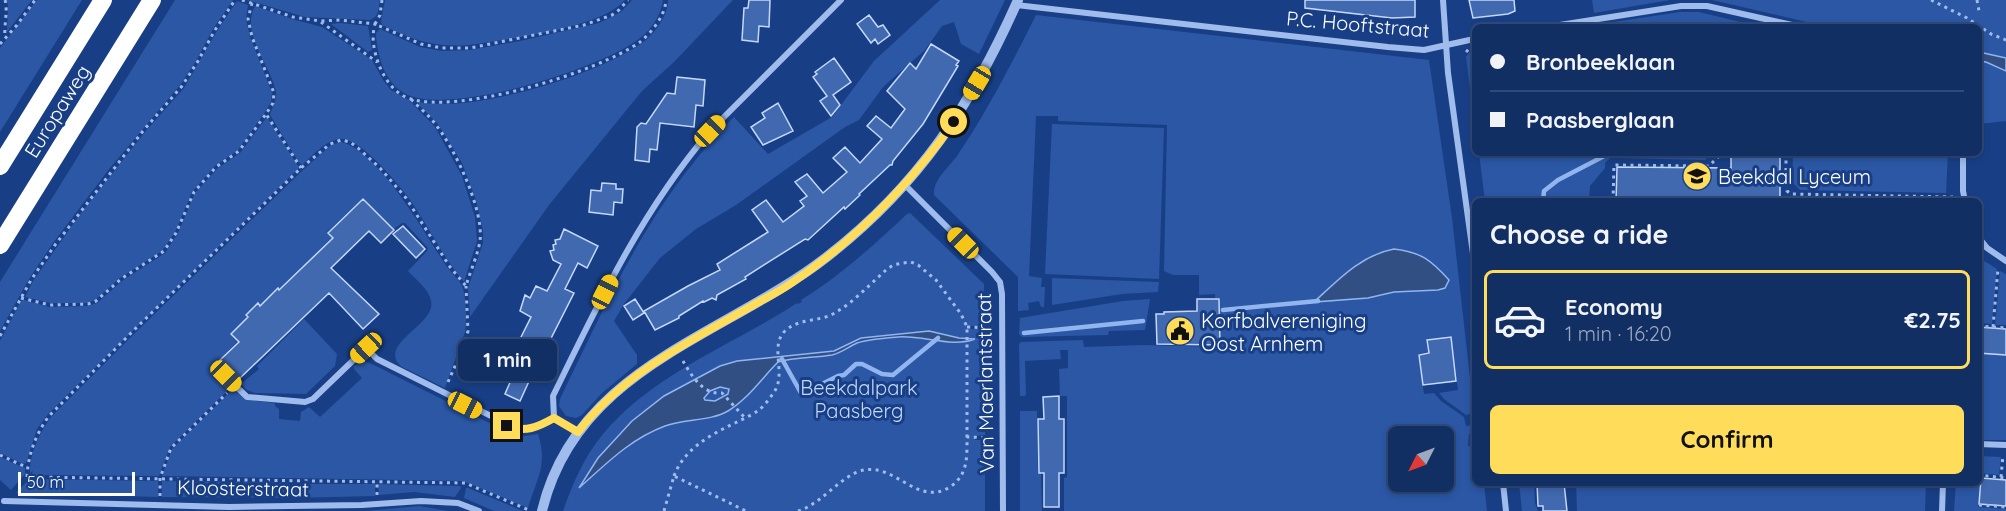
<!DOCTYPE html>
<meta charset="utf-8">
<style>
body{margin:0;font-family:Quicksand,sans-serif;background:#1b376a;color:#f1f3f6;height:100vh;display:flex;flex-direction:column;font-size:22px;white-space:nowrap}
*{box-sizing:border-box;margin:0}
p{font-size:20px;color:#9ca9bf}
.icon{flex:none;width:33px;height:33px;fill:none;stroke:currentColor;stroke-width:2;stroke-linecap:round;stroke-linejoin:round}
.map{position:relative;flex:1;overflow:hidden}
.drawer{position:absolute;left:1472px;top:198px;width:510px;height:288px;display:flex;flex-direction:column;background:#122f64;border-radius:9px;box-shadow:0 3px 9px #0003,0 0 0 2px #314a78}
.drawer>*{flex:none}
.hud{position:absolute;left:1472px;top:24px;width:510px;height:132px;border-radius:9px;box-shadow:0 3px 9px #0003,0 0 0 2px #314a78;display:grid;align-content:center;height:132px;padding:0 18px;background:#122f64}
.needle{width:39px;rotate:228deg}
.tools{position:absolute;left:1388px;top:426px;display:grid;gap:12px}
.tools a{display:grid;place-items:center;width:66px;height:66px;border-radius:9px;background:#122f64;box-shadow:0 3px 9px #0003,0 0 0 2px #314a78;font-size:30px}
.scale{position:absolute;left:18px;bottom:15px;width:117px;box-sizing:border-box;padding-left:6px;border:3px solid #fff;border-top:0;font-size:16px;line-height:21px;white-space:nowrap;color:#fff;-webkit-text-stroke:4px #183f86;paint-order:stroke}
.end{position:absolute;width:27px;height:27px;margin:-14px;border:8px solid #ffdd5b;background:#111;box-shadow:0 0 0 3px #111}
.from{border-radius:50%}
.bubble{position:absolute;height:42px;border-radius:9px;background:#122f64;box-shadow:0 3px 9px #0003,0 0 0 2px #314a78;font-size:20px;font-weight:700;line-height:42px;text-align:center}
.car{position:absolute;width:18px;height:36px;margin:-18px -9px;border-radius:8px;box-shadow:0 0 4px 2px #0007;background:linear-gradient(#f5c518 24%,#345 0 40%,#f5c518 0 76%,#345 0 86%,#f5c518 0)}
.hud b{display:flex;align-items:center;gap:21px;height:57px;font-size:22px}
.hud b+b{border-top:2px solid #314a78}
.hud i{width:15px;height:15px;background:#f1f3f6}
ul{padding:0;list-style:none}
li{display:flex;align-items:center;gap:18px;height:99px;margin:0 12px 9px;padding:0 6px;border:3px solid #314a78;border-radius:9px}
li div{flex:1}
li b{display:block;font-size:22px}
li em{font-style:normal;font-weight:700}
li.selected{border-color:#ffdd5b}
li>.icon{width:54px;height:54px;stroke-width:1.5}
h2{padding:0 18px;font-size:27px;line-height:72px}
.cta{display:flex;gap:12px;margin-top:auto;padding:12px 18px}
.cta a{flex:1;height:69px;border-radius:9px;background:#ffdd5b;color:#111;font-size:24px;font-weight:700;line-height:69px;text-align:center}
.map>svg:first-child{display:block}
.green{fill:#2b57a5;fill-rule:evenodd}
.water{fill:#324f84;stroke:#91b5ef;stroke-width:1.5;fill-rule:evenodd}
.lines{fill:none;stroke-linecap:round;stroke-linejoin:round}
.stream{stroke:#91b5ef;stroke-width:4.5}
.building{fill:#4169b0;stroke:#c4d8f9;stroke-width:1.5}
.path{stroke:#9fbced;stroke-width:3;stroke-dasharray:3 4.5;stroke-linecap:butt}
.minor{stroke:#9fbced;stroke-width:6}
.tertiary{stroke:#9fbced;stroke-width:10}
.motorway{stroke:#fff;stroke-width:18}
.route{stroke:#ffdd5b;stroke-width:8}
.labels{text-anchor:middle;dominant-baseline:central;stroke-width:6;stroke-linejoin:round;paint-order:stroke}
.street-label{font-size:20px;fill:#fff;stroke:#183f86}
.poi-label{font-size:20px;fill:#fff;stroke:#183f86;text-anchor:start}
.park-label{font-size:20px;fill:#c4d8f9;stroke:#183f86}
</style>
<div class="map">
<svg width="2006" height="511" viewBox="0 0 2006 511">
<rect width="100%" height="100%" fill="#183f86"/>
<path class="green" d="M6,0H32L7,32L8,5Z
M37,0H82L0,132V48Z
M175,0H233L213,29L196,61L180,85L110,168L53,243L29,279L0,331V282Z
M247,0H380C378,9 380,16 370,20L305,17Z
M385,0H625C602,28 507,39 470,45C435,48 413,40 382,25L381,21Z
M632,0H663C661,15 652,29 640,38C603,68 447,118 404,93C384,81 377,55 376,33L380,29L420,47L442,51L470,50L520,41L599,23L621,12Z
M668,0H733L674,62L642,91L549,205L470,317L468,288L483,243V231L476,200L462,163L438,124L419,105V102C473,113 594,76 639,45C653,36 668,17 668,0Z
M940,0H1005L979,54L961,44L954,22L942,26L925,50L883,87L859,120L845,127L736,205L696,229L660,258L624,304L614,321L637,355V364L602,393L582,415L576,418L566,416L559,406L560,399C610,295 651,201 734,117L768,154L832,117L874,61Z
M1592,0H1670L1594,13Z
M1712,0H2006V121L1979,124L1978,27H1828Z
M237,1L248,5L246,19L250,37L272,93L271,102L265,112L238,150L215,166L192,192L175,232L162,251L120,278L95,300L87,303H50L25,297L33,281L81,213L145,132L184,88L217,31Z
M255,6L292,19L322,27L372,60L383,80L391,90L409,100L435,127L462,176L475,217L477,241L464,282C442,256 428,225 408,197C396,182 359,136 339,139C325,141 312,156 302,165L298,161L270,115C272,107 277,101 276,92C271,65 240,34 255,6Z
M1680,12H1699L1761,27H1580Z
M1036,15L1429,60L1452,218L1474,413L1466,415L1444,399L1439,393L1458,390L1451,336L1426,339L1428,352L1418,354L1424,394L1434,393L1441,401L1464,417L1466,426L1474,425V433L1469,434L1468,446H1474V483H1484L1487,511H1064V478L1067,477V396H1060L1059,369L1068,368V350H1060L1061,359L1025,361L1026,394L1025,396H1020L1019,344L1021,342L1083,340L1084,347L1143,345L1220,347V298H1215V294L1199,295V275H1173L1164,271L1167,125L1058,121V116H1036L1029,276L1042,278L1041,287H1045L1044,307H1041L1039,301L1028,303L1029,310L1018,311V277L934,195C933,180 948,168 957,156C987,112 1012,63 1036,15ZM1394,249L1438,290H1418L1394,292L1380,296L1315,301C1339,279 1362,255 1394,249ZM1398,436H1443V482H1398Z
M340,23L368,26L372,50L368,52L331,24Z
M1474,46V120L1466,57Z
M267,117L298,166V169L48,414L37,429L26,463L23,464L0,453V341L21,301L24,300L49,307L88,306L97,303L122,281L165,253L178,233L195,193L218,168L240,153Z
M1052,124L1164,128L1159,279L1045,274Z
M341,142C379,151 424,232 445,264C450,272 458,278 462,286C466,293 467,323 465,332L445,388L402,367C375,344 437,325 431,301C429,289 416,280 408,271L427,251L428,248L405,223H402L394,229L363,198L327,232L332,238L279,289L278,288L260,305L258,303L245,315L247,318L230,334L237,342L216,363L214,369L231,387L170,447L159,476L30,475C29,454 39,434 51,417L136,332L303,170L331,145Z
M1479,153H1712L1705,160L1617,158L1613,155L1605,163V168L1590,186L1589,201H1485Z
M1793,153H1948L1946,193L1800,190L1792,182Z
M910,213L984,284V326H971V329H985V435L975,436V440H985V511H563C573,483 584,457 603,434C654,373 733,345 797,303L798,304L802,302L801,300C840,276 874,245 907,214Z
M1979,260L1986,262L1997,269L1992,324L1979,323Z
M2000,271L2006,274V325H1995Z
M1052,278L1159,282L1158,292L1122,294L1052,305Z
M1150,299L1145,330L1109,331L1108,335L1022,337L1019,334L1020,318L1123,301Z
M304,319L337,354L335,366L306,394L255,393L247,390L241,384L259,369L257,366Z
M1979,353L2006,355V440H1979Z
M361,362H367L378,367L509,433L525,436L538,434C548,466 537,477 528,508L463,481L162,476L172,449L233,389L246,400L274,403L276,407L279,409V419L300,421L301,412L309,407L320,417L362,378L354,369V366Z
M1020,411H1037L1038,473H1041L1042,511H1020Z
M1979,456L2001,457L1999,475L1979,473Z
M0,457L25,468V474L11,490L0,480Z
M1979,478H1980L1978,507L2006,509V511H1954L1956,483H1978Z
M29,479L158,481V497L16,493Z
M162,481L288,483V498L162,497Z
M1519,483H1534L1535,503L1538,511H1522Z
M1576,483H1926L1925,511H1577Z
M293,484H375V496L293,498Z
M378,484L460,486L461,488L455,497L414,492L379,495Z
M466,488H468L523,511H494L464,498Z
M419,506L448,511H366Z"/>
<path class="water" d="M1979,52L2006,58V71L1986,62L1979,61Z
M1394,249C1421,252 1431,260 1449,280L1445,288L1438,290L1394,292L1368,298L1314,302C1338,280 1361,255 1394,249Z
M929,331L959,338L975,339C952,348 923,335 898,337C885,338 869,339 857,343C848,347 841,353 832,355C814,358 795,357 778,362C762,378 748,399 728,411C711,421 685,419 665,426C630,439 606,464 579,488L598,458L632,421L664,396L720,366L737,361L834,351L861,338ZM720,387L729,389L728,394L715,401L705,400L704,398L710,391Z"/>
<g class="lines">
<path class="stream" d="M1543,201L1544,191L1558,180L1610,153
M1223,310L1318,301
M1024,333L1143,321
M782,359L801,393L811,394L815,392L820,385L838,376L844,375L856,364H862L882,374L893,375L938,338"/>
</g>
<path class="building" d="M749,0H770L769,27L759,26L758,42L742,40L744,8H748Z
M1305,0H1415V17L1392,18L1305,8Z
M1469,0H1514L1515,11L1508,14L1473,18Z
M869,15L878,27L883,25L890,35L878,44L875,39L871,43L857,24Z
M931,44L959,61L956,65L958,66L923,124L893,161L892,165H890L859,194L860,195L845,209L844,207L808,240L805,239L745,277L746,279L717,295L716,300L712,298L704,302L703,301L679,316V318L655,330L644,311L688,286L720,270L717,264L768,232L752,210L766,200L783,222L804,206L800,201L807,196L795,182L807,174L823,193L847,172L833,158L845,147L860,163L882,139L867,126L876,116L891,128L905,109L887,91L910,63L916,69Z
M834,58L851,82L833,95L840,105L831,116L820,101L827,96L813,77L817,74L815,72Z
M677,77L705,80L703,106L696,105L694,127L660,123L657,150L650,149L649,162L635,160L637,127L641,123L646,124L667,93L675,94Z
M778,103L793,131L763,145L751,127L765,118L762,113Z
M1731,153H1780V201H1616L1617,167L1731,168Z
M602,183L616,184V189H623L622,203L614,202L613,215L589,212L591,190L601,191Z
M363,199L394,230L381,243L369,231L331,268L379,314L363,329L329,293L238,380L220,360L239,342L231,334L248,317L246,315L258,303L260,306L278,288L279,290L333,238L328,233Z
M403,226L425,249L416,258L393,234Z
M564,229L598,246L587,268L578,263L565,289L574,293L539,362L542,363L534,378L531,377L520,401L505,394L511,380L498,375L511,339L518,343L531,317L520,311L525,295L530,298L536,286L547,291L561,264L553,260L550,251L554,250L553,245L556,244L555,240L560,239Z
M635,299L644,313L633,320L624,306Z
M1197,299H1219L1220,345L1157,344L1156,314H1164V312L1197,311Z
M1978,327L2006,329V355L1978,353Z
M1451,337L1456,381L1423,385L1419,355L1429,353L1427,340Z
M1059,396V419H1064V473H1059V507H1044V473H1039L1038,419H1044L1043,397Z
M1981,478L2006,480V506L1979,504Z
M1537,483H1564L1567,511H1543V506H1538Z"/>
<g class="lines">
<path class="path" d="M5,0C8,11 4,25 5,36
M242,0L293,17L320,21L340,20L375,24C371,38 374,51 379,65C385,79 393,92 408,98C457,116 598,72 640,42C652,32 665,16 666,0
M382,0L380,15L375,24L421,44L442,48H470L584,25L612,15L619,10L628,0
M1931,0L1967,18L1991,34L2006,40
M1977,0L1979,11
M252,3L248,19L252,37L274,93L273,103L266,114L301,168
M321,22L377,62
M0,44L17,25L35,0
M1466,50L1474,57
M1786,153V186L1787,191L1791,194L1953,197
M1613,201L1614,165L1709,166L1722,153
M21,298L50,305L88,304L96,301L121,279L164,251L176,233L194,192L216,167L239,151L266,114
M1978,326L2006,328
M967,327L993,328
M1993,327L1998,269
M0,336L31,280L55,245L143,131L182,86L198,61L215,30L235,0
M683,361C691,375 703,395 722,393L745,418
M448,382L464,346L468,331L466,286
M0,455L28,468
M1978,475L2006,478
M674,476C684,449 710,435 735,423C743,419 752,415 759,410C765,405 770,398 774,392C787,374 769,346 785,331C799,318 818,322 833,314C853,303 869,285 886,270L893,265L903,263L911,262L918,265L936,280L961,314L967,327V437
M27,477C28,454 36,434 49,416L134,330L301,168L330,144L341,140L350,142L358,148L380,168L406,198L450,267L466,286C470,272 477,257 480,241C484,210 455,149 436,125C429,115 418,107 410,98
M27,477L465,483L531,511
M2001,477L2003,455
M377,495V482
M160,496V478L171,448L227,393
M290,497L291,480
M1979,505L2006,507
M664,511L674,476L746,511
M798,511C822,504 842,474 864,470C896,464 918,507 950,487C968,475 967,457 967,437L994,438"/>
<path class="minor" d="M1443,0L1448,73L1474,261
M1016,5L1388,47L1424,50L1474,39
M1547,27L1681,6H1707L1801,27
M1963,153V191L1965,201
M905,185L992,272L1000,282L1002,294L1003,511
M1978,237L1987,248L2006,261
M217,368L247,397L305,402L313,399L366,348L377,359L517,429C531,431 541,425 554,418
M554,418L553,396C599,302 641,212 710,131L841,0
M554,418L578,432
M1978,444L2006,445
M1503,483L1506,511
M4,501L229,507L362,505L421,501L458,503L479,511
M1942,511L1943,483"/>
<path class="tertiary" d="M542,511C576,367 726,336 828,256C919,185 972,104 1018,0"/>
<path class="motorway" d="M0,166L103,0
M0,245L152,0"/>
</g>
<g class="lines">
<path class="route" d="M507,426C525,433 538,427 554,418L578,432C623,374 688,342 750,307C763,299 777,293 790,284C856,240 908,187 954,122"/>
</g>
<defs>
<g id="school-disc" transform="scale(1.5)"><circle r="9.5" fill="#ffdd5b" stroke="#183f86"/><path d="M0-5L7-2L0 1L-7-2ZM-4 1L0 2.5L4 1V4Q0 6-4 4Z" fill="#111"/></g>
<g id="civic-disc" transform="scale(1.5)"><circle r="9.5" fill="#ffdd5b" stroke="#183f86"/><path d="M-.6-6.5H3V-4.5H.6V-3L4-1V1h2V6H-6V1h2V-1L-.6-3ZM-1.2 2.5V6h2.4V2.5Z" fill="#111"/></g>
</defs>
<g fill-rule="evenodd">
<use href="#school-disc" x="1697" y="176"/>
<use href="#civic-disc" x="1180" y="331"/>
</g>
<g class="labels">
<g class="street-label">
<text transform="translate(1358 24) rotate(5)">P.C. Hooftstraat</text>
<text transform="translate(57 111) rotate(-58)">Europaweg</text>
<text transform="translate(985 383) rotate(-91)">Van Maerlantstraat</text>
<text transform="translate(243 488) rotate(1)">Kloosterstraat</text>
</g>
<g class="poi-label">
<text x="1718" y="176">Beekdal Lyceum</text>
<text x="1201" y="320">Korfbalvereniging<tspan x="1201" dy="23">Oost Arnhem</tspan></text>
</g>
<g class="park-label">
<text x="859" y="387">Beekdalpark<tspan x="859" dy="23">Paasberg</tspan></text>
</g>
</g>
</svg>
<div class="tools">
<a><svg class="needle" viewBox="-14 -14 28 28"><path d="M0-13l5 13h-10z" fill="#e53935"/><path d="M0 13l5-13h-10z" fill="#9ca9bf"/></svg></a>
</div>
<div class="scale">50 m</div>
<i class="end from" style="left:954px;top:122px"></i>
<i class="end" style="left:507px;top:426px"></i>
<div class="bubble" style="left:458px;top:339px;width:99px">1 min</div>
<i class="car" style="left:977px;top:83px;rotate:211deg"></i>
<i class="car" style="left:710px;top:131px;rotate:44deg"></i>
<i class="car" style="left:963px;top:243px;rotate:315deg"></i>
<i class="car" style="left:605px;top:292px;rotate:27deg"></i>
<i class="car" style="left:366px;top:348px;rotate:227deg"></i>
<i class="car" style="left:226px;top:376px;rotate:135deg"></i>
<i class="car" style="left:465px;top:405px;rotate:117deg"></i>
<div class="hud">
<b><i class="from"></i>Bronbeeklaan</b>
<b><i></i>Paasberglaan</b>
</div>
<section class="drawer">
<h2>Choose a ride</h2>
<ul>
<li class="selected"><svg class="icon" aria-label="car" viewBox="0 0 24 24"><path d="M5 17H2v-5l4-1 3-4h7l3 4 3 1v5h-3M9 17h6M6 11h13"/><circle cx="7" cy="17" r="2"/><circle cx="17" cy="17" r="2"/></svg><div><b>Economy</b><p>1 min · 16:20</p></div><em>€2.75</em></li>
</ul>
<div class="cta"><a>Confirm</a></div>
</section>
</div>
